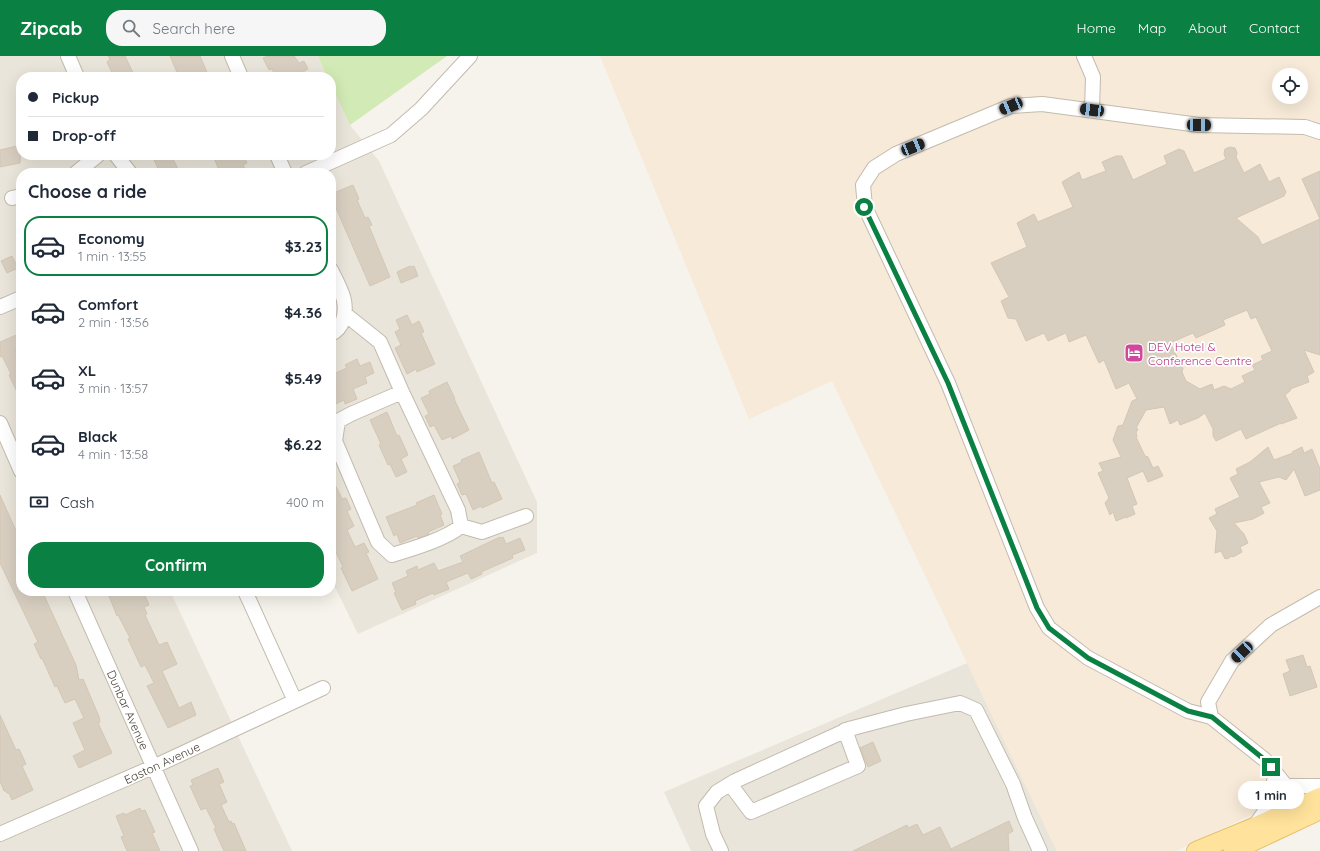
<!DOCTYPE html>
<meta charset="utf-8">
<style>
body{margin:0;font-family:Quicksand,sans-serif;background:#f6f6f7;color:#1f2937;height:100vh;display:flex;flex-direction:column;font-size:15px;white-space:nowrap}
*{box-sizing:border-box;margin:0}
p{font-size:13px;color:#747a83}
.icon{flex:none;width:22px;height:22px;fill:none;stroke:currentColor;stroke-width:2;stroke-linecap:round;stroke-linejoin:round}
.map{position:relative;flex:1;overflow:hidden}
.panel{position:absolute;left:16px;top:112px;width:320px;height:428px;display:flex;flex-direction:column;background:#fff;border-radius:16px;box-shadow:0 4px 16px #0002}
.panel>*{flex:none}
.guide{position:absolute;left:16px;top:16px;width:320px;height:88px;border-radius:16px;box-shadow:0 4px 16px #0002;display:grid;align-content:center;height:88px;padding:0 12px;background:#fff}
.tools{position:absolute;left:1272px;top:12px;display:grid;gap:8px}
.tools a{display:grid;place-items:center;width:36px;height:36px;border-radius:50%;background:#fff;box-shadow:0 4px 16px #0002;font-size:20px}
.end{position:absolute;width:18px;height:18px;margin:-9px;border:5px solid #0b8043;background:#fff;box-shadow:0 0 0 2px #fff}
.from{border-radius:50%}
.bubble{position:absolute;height:28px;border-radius:14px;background:#fff;box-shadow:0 4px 16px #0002;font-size:13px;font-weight:700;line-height:28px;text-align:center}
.car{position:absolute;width:12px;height:24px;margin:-12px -6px;border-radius:5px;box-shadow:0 0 3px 1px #0007;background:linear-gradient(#222 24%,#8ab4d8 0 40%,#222 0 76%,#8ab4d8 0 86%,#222 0)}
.guide b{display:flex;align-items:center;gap:14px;height:38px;font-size:15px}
.guide b+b{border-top:1px solid #e0e1e3}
.guide i{width:10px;height:10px;background:#1f2937}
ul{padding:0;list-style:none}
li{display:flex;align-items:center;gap:12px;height:60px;margin:0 8px 6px;padding:0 4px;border:2px solid transparent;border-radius:16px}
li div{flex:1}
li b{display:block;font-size:15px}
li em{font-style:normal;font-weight:700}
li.on{border-color:#0b8043}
li>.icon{width:36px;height:36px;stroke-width:1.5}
h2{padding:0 12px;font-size:18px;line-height:48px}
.pay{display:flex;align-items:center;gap:10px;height:44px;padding:0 12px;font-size:15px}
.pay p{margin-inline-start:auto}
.primary-button{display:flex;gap:8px;margin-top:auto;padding:8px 12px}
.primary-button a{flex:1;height:46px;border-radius:16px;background:#0b8043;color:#fff;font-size:16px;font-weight:700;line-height:46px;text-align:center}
header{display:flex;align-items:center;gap:24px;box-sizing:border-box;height:56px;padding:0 20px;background:#0b8043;color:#fff}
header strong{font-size:19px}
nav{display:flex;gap:22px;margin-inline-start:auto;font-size:14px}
.search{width:280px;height:36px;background:#f6f6f7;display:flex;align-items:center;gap:10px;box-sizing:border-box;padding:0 14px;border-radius:16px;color:#747a83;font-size:15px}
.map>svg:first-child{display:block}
.residential{fill:#eae5da}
.commercial{fill:#f7ead8;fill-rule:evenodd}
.green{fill:#d2eab5}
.building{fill:#d8cfc1;stroke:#d3c7b4;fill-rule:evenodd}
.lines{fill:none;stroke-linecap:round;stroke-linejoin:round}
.minor-casing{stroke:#c2bbae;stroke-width:16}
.major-casing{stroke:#e6c16a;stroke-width:20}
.minor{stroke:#fff;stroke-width:14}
.major{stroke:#ffe39c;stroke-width:18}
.route{stroke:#0b8043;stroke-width:5}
.labels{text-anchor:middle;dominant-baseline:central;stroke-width:3.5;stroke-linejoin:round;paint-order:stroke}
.hotel-label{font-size:12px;fill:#b23c85;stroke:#fff;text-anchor:start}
.street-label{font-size:12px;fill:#4b4439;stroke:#fff}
</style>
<header>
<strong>Zipcab</strong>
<div class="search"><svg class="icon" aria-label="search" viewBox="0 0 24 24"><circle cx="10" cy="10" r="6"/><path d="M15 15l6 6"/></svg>Search here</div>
<nav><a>Home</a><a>Map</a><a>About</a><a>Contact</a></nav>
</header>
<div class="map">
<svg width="1320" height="795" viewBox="0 0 1320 795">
<rect width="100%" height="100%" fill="#f6f3ec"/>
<path class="residential" d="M0,0H318L327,21H21V99H331V29L350,69L379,105L537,446V497L358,578L331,523V117H21V535H170L292,795H0Z
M967,607L1057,795H691L664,736Z"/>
<path class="commercial" d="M600,0H1320V726L1176,795H1057L832,325L749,363ZM1279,19H1301V41H1279Z"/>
<path class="green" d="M318,0H447L350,69L331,29V21H327Z"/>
<path class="building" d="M108,0H125L135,21H114L107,6L110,3Z
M170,0H200L209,21H179Z
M268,0H294L299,7L304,5L308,13L303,16L305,21H276L272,13L269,14L263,2Z
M21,89L20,107L0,111V94Z
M1230,91L1235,92L1237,97L1236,101L1244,117L1260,108L1269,126L1279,121L1286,136L1284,140L1236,162L1258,181L1262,189L1320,163V299L1304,294L1314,316L1307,320L1309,326L1290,333L1291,334L1285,339L1297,362L1281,368V367L1246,383L1241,373L1216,385L1213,380V373L1205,357L1198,362L1180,369L1178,364L1170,368L1164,351L1146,354L1136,372L1138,373L1136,377L1137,380L1136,381L1145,400L1148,401L1153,412L1158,410L1163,420L1148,426L1143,415L1127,422L1137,448L1132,450L1135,458L1126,462V461L1116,465L1113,456L1110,459L1105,447L1109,442L1098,417L1103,415L1099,407L1121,401L1113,384L1118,370L1123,369L1132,345L1137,343L1129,327L1116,333L1104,304L1099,307L1086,279L1069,286L1066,277L1048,285L1044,277L1026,285L1016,263L1008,262L1001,245L1009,241L991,207L1027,191L1017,167L1034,158L1038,166L1073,151L1062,126L1079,116L1082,124L1106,115L1102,106L1116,100H1122L1133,124L1167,108L1164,100L1179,93L1184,95L1194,117L1226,103L1224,98L1225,93ZM1247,254L1251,263L1256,261L1272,295L1261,300L1263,304L1252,309L1255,314L1242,320L1245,326L1231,333L1224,330L1214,334L1212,328L1200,333L1186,325L1182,316L1183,312L1170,287L1193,277L1196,282L1214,274L1225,269L1223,264Z
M152,99H171L180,117H160Z
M213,99H243L247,107L243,109L245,113L237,117H220Z
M1320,115V163L1302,123Z
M353,129L359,143L357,144L365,162L368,161L372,169L369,170L390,221L370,230L336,152L334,153L331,146V138Z
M12,200L18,212L7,217L1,205Z
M410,210L411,211L414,210L418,220L401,227L397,216Z
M407,259L412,269L419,265L424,276L421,277L435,308L417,316L416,313L407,318L395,292L401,289L395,276L400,273L396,264Z
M21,277V292L15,294L21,309V344L9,319L11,318L2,300L0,301V286Z
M357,303L360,310L370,306L374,317L365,321L367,327L353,333L357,343L345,348L344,344L331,350V319L347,312L345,309Z
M447,326L455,343H454L469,374L452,383L451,380L442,384L434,369L430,371L425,360L429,358L421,342L430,338L429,335Z
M387,356L397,380L399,379L408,399L401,403L407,416L396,421L390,408L388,409L379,389L381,388L370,364Z
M1268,391L1274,404L1293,397L1292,396L1302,391L1304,397L1312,393L1320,413V434L1305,440L1294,413L1286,424L1279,421L1259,426L1270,447L1261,451L1264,457L1253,463L1234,467L1244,478L1248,487L1240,491L1242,496L1233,501L1232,500L1227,503L1226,502L1225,503L1221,495L1215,497L1217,475L1209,462L1217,458L1215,453L1240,441L1230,422L1238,418L1236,413L1250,406Z
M479,396L492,427L494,426L502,443L482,452L481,450L473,454L466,438L462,439L457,428L460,426L453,410L462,406L461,404Z
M331,420L342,443L346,442L351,453L347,455L354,470L347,474L355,491L364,487L369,496L366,497L378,523L352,535L341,512L343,511L331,486Z
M0,439L21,486V535H42L76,609L79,624L83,623L100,663H99L100,666L98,667L112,697L79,712L73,700L85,694L73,667L84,662L75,643L65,647L57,630L55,631L42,602L41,603L34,588L38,586L0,507Z
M434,439L442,458L440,459L444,469L428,476L429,478L418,482L417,480L400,487L397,478L394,480L386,461L417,449L416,447Z
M500,481V482L503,481L506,488L520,482L525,494L512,499L513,502L481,516L482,518L471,523L468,517L446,526L449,533L434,539L433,537L415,545L416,548L402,554L394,537L396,536L392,527L408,520L406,515L417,510L418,514L434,507L438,515L463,506L460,500Z
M107,535H143L149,549L144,551L147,558L145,559L159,589L167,586L177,608L162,615L179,652L191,646L196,659L168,672L147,630L154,627L145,609L141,611L128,583L130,582L118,559L117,560Z
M1303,599L1307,611L1310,610L1317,631L1290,640L1283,618L1290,615L1286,604Z
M0,659L16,694L19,693L26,708L22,710L33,734L12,744L9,737H7L6,735H4L0,725Z
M873,686L881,705L868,711L860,692Z
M218,712L224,726L219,728L227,746L221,749L229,766L231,765L232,768L234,767L246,795H224L214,773L216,772L206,752L201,754L190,730L193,729L191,724Z
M140,752L141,755L145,754L155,776L152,777L160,795H127L121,781L124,780L116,760L124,757L125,759Z
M1009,765L1013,775L1008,778L1009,795H853L907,769L908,772L917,768L923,779L940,771L951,793Z"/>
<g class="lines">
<g class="minor-casing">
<path id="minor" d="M68,0L77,21
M232,0L241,21
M1084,0L1093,21L1092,54
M116,99L130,117
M277,99L285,117
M76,117L98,99
M306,117L391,79L421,53L470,0
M12,142L21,140
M331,214C339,231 349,245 343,264C341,270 337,275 331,278
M0,251L21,242
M345,258L380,286L402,336L458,454L461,470C446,483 412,493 392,499L378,486L335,385L338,365L351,358L402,336
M0,367L21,415
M461,470L482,476L526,460
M75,535L191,795
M245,535L295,645
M1211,661L1208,646L1232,605L1271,569L1320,541
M730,728L751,756L858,710L845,674
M1286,730H1320
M1299,762L1286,730L1265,704L1211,661L1188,655L1088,602L1049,572L1037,552L948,327L865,151L863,129L874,112L896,98L1011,50L1042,48L1199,69L1305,71L1320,76
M1254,771L1270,748L1271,736L1276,718
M0,778L153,711L323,632
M721,795L713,778L706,750L717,736L735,725L849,673L906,658L960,647L976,654L1013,728L1025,762L1040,795"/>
</g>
<g class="major-casing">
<path id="major" d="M1196,795L1254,771L1320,741
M1233,795L1314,757"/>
</g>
<use href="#minor" class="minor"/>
<use href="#major" class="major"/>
</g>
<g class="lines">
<path class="route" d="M864,151L948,327L1037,552L1049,572L1088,602L1188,655L1212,661L1265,704L1271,711"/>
</g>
<defs>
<g id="hotel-square" transform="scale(1)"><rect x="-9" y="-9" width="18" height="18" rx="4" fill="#d1479c" stroke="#fff"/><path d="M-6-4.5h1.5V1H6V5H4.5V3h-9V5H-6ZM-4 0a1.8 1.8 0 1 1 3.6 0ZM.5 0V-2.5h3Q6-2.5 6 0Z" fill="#fff"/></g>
</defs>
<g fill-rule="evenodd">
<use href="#hotel-square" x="1134" y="297"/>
</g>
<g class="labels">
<g class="hotel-label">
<text x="1148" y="290">DEV Hotel &amp;<tspan x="1148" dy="14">Conference Centre</tspan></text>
</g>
<g class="street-label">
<text transform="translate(128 654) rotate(66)">Dunbar Avenue</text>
<text transform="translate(162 707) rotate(-25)">Easton Avenue</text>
</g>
</g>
</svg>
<div class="tools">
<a><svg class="icon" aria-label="locate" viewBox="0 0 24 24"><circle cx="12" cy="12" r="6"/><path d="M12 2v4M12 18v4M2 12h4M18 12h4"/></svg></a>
</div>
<i class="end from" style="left:864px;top:151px"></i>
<i class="end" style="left:1271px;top:711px"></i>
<div class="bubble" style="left:1238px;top:725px;width:66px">1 min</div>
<i class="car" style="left:1011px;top:50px;rotate:247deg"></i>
<i class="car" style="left:1092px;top:54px;rotate:277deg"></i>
<i class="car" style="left:1199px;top:69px;rotate:91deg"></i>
<i class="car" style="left:913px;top:91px;rotate:68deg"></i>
<i class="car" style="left:1242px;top:596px;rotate:227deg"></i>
<div class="guide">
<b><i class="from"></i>Pickup</b>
<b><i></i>Drop-off</b>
</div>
<section class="panel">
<h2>Choose a ride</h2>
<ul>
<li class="on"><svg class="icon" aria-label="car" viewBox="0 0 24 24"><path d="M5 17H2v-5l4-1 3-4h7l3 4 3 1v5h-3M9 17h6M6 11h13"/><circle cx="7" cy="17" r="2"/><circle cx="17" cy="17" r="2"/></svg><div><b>Economy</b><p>1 min · 13:55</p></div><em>$3.23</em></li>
<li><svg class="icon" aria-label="car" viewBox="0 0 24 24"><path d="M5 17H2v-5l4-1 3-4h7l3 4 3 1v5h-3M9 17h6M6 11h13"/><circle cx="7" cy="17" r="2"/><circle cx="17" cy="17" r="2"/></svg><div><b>Comfort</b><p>2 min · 13:56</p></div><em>$4.36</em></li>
<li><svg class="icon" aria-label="car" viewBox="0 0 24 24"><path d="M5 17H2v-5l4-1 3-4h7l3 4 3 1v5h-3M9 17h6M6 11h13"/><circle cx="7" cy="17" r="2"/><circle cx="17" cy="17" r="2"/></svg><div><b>XL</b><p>3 min · 13:57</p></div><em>$5.49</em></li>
<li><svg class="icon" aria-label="car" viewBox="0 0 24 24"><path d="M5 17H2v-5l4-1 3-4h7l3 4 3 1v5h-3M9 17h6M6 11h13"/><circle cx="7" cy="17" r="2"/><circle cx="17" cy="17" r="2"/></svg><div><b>Black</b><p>4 min · 13:58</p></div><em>$6.22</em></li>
</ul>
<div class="pay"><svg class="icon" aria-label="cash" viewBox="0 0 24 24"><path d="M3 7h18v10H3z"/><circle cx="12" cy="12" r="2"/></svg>Cash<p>400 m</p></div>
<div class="primary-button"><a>Confirm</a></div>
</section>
</div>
